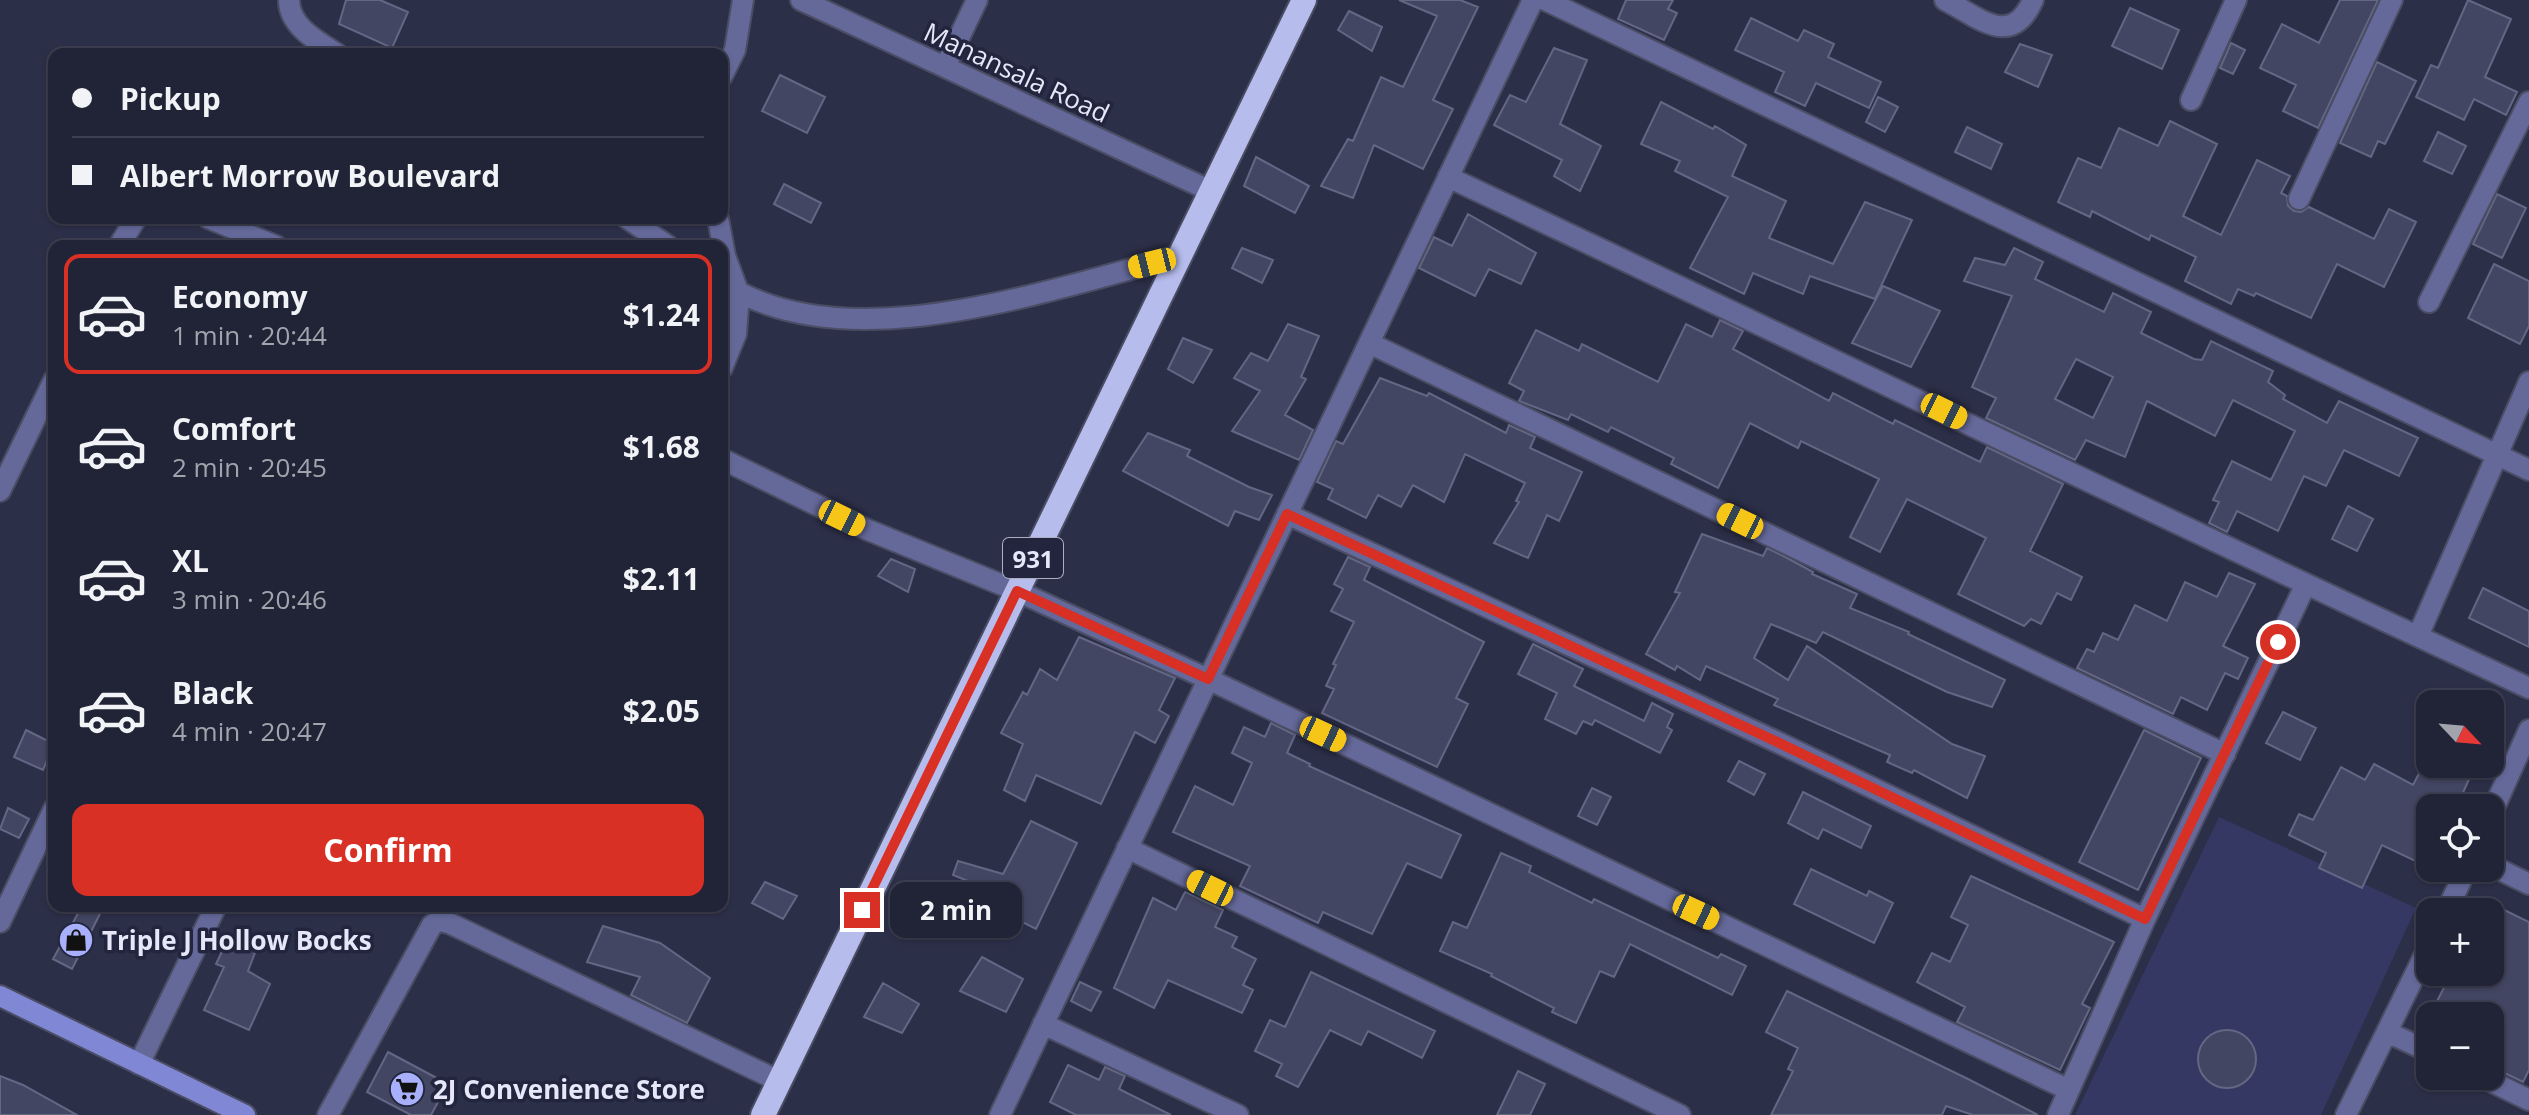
<!DOCTYPE html>
<meta charset="utf-8">
<style>
body{margin:0;font-family:"Open Sans",sans-serif;background:#2d2f42;color:#f1f3f6;height:100vh;display:flex;flex-direction:column;font-size:30px;white-space:nowrap}
*{box-sizing:border-box;margin:0}
p{font-size:26px;color:#a2a4ad}
.icon{flex:none;width:44px;height:44px;fill:none;stroke:currentColor;stroke-width:2;stroke-linecap:round;stroke-linejoin:round}
.map{position:relative;flex:1;overflow:hidden}
.sheet{position:absolute;left:48px;top:240px;width:680px;height:672px;display:flex;flex-direction:column;background:#212336;border-radius:16px;box-shadow:0 2px 6px #0004,0 0 0 2px #3e4051}
.sheet>*{flex:none}
.top-card{position:absolute;left:48px;top:48px;width:680px;height:176px;border-radius:16px;box-shadow:0 2px 6px #0004,0 0 0 2px #3e4051;display:grid;align-content:center;height:176px;padding:0 24px;background:#212336}
.needle{width:52px;rotate:116deg}
.buttons{position:absolute;left:2416px;top:690px;display:grid;gap:16px}
.buttons a{display:grid;place-items:center;width:88px;height:88px;border-radius:16px;background:#212336;box-shadow:0 2px 6px #0004,0 0 0 2px #3e4051;font-size:40px}
.end{position:absolute;width:36px;height:36px;margin:-18px;border:10px solid #d93025;background:#fff;box-shadow:0 0 0 4px #fff}
.from{border-radius:50%}
.bubble{position:absolute;height:56px;border-radius:16px;background:#212336;box-shadow:0 2px 6px #0004,0 0 0 2px #3e4051;font-size:26px;font-weight:700;line-height:56px;text-align:center}
.car{position:absolute;width:24px;height:48px;margin:-24px -12px;border-radius:10px;box-shadow:0 0 6px 2px #0007;background:linear-gradient(#f5c518 24%,#345 0 40%,#f5c518 0 76%,#345 0 86%,#f5c518 0)}
.top-card b{display:flex;align-items:center;gap:28px;height:76px;font-size:30px}
.top-card b+b{border-top:2px solid #3e4051}
.top-card i{width:20px;height:20px;background:#f1f3f6}
ul{padding:14px 0 0;list-style:none}
li{display:flex;align-items:center;gap:24px;height:120px;margin:0 16px 12px;padding:0 8px;border:4px solid transparent;border-radius:16px}
li div{flex:1}
li b{display:block;font-size:30px}
li em{font-style:normal;font-weight:700}
li.active{border-color:#d93025}
li>.icon{width:72px;height:72px;stroke-width:1.5}
.primary-button{display:flex;gap:16px;margin-top:auto;padding:16px 24px}
.primary-button a{flex:1;height:92px;border-radius:16px;background:#d93025;color:#fff;font-size:32px;font-weight:700;line-height:92px;text-align:center}
.map>svg:first-child{display:block}
.green{fill:#353862}
.building{fill:#434662;stroke:#636784;stroke-width:2;fill-rule:evenodd}
.lines{fill:none;stroke-linecap:round;stroke-linejoin:round}
.street-casing{stroke:#4a4d64;stroke-width:24}
.secondary-casing{stroke:#4a4d64;stroke-width:24}
.highway-casing{stroke:#4a4d64;stroke-width:28}
.street{stroke:#64699a;stroke-width:20}
.secondary{stroke:#8087d4;stroke-width:20}
.highway{stroke:#b6bcec;stroke-width:24}
.route{stroke:#d93025;stroke-width:10}
.labels{text-anchor:middle;dominant-baseline:central;stroke-width:7;stroke-linejoin:round;paint-order:stroke}
.shield{fill:#22253d;stroke:#abaec1;stroke-width:2}
.shield-label{font-size:24px;font-weight:bold;fill:#e6e8f9}
.street-label{font-size:26px;fill:#e6e8f9;stroke:#22253d}
.poi-label{font-size:26px;font-weight:bold;fill:#e6e8f9;stroke:#22253d;text-anchor:start}
</style>
<div class="map">
<svg width="2529" height="1115" viewBox="0 0 2529 1115">
<rect width="100%" height="100%" fill="#2c2f48"/>
<path class="green" d="M2219,817L2416,908L2321,1115H2075Z"/>
<path class="building" d="M346,0H380L408,12L392,48L339,24Z
M1399,0H1460L1478,7L1433,100L1453,109L1423,169L1374,145L1353,198L1321,186L1348,139L1353,141L1381,77L1403,87L1437,16Z
M1626,0H1673L1668,9L1677,13L1664,40L1618,19Z
M2340,0H2378L2318,128L2283,111L2296,85L2260,68L2282,24L2319,43Z
M2468,0L2511,19L2485,77L2517,92L2506,115L2474,99L2464,120L2416,97L2431,65L2438,68Z
M2130,8L2179,30L2162,69L2112,46Z
M1349,11L1382,27L1372,51L1338,30Z
M1751,18L1798,41L1804,30L1834,44L1828,57L1881,82L1869,108L1816,83L1805,106L1775,92L1784,72L1735,50Z
M2231,43L2245,50L2233,74L2220,68Z
M2020,44L2052,55L2038,87L2005,72Z
M1554,48L1587,60L1560,124L1601,146L1580,191L1554,176L1562,160L1494,125L1510,95L1526,102Z
M2377,62L2416,81L2385,144L2378,141L2371,157L2340,143Z
M780,75L825,97L807,133L762,111Z
M1878,97L1898,107L1885,132L1866,122Z
M1661,102L1713,129L1715,126L1746,145L1732,176L1786,201L1769,238L1833,264L1865,202L1912,220L1875,299L1810,276L1803,294L1753,273L1744,294L1690,268L1728,197L1675,171L1680,161L1641,144Z
M2170,121L2217,144L2183,216L2221,235L2257,160L2290,176L2281,193L2287,196L2288,206L2294,211L2301,212L2309,207L2374,239L2389,209L2416,222L2384,287L2337,264L2311,318L2256,293L2254,296L2238,289L2231,304L2185,281L2196,257L2151,235L2149,240L2092,211L2090,217L2058,202L2078,158L2101,168L2119,128L2158,146Z
M1967,127L2002,144L1991,169L1955,152Z
M2438,132L2466,146L2452,174L2424,161Z
M1256,157L1309,186L1295,213L1244,186Z
M784,184L821,203L811,223L774,204Z
M2497,194L2526,208L2502,258L2473,244Z
M1468,214L1536,253L1521,284L1489,269L1475,296L1419,268L1434,237L1452,246Z
M1242,248L1273,260L1262,283L1232,268Z
M2014,248L2043,262L2035,279L2104,312L2113,293L2151,312L2141,333L2194,359L2202,360L2211,341L2273,371L2268,382L2285,395L2283,399L2327,423L2339,401L2418,438L2399,476L2344,450L2326,486L2304,476L2278,531L2237,511L2227,532L2209,523L2219,502L2213,500L2232,461L2271,480L2295,431L2233,400L2215,436L2147,401L2125,457L2086,440L2075,460L1986,418L1996,398L1972,387L2012,296L1964,281L1975,258L2005,265ZM2076,359L2113,377L2093,418L2055,399Z
M2494,264L2529,281V326L2520,344L2468,318Z
M1883,286L1940,311L1911,367L1852,343Z
M1720,320L1743,331L1733,349L1829,401L1833,393L1893,424L1895,420L1980,462L1987,447L2063,484L2030,551L2082,577L2071,600L2057,593L2041,624L2031,619L2024,626L1958,594L1986,538L1907,499L1880,552L1850,537L1879,479L1801,441L1798,448L1750,423L1718,488L1671,464L1674,458L1611,427L1608,432L1571,414L1568,420L1519,401L1524,391L1509,383L1536,330L1579,351L1582,344L1658,382L1686,324L1712,337Z
M1288,324L1319,336L1301,377L1306,379L1285,415L1313,430L1299,460L1232,431L1260,391L1234,378L1251,353L1268,361Z
M1183,338L1212,350L1193,383L1168,369Z
M1380,378L1427,396L1429,393L1506,433L1509,425L1535,437L1530,448L1582,472L1559,521L1547,515L1528,558L1494,543L1519,502L1516,501L1525,483L1465,454L1444,502L1413,485L1401,507L1378,495L1366,518L1328,499L1333,489L1317,482L1336,441L1343,444Z
M1148,433L1190,450L1187,456L1249,487L1272,495L1259,520L1235,511L1228,526L1123,471Z
M2348,506L2373,519L2357,551L2332,539Z
M1702,534L1763,556L1767,548L1789,559L1813,572L1812,574L1857,594L1850,608L1909,632L1908,634L2005,680L1992,707L1947,692L1823,632L1816,643L1771,624L1754,658L1788,680L1807,646L1952,744L1985,756L1967,798L1914,770L1912,773L1887,762L1890,755L1774,705L1778,699L1706,666L1700,680L1677,666L1675,670L1646,654L1680,593L1675,592Z
M1348,557L1370,567L1364,580L1484,642L1456,698L1468,704L1437,767L1322,713L1334,689L1326,686L1336,665L1333,664L1354,622L1331,611L1343,589L1334,584Z
M891,559L915,569L908,592L878,576Z
M2229,573L2255,584L2223,646L2248,658L2238,679L2225,673L2207,710L2181,697L2173,714L2077,668L2087,649L2094,652L2103,633L2118,640L2135,605L2167,621L2185,582L2217,597Z
M2483,588L2529,611V647L2469,618Z
M1079,637L1175,678L1159,710L1169,716L1155,743L1135,732L1101,804L1036,775L1025,801L1004,790L1023,744L1001,733L1023,692L1027,695L1040,669L1057,680Z
M1533,644L1583,669L1574,686L1644,721L1652,703L1673,714L1667,727L1672,730L1660,753L1595,720L1592,725L1583,721L1576,734L1545,719L1557,693L1518,674Z
M2283,712L2316,728L2300,760L2266,743Z
M1271,723L1295,735L1287,753L1310,764L1309,766L1461,835L1441,878L1407,863L1372,934L1323,912L1318,923L1240,886L1250,866L1173,832L1195,786L1233,805L1252,763L1232,753L1244,727L1265,737Z
M26,730L54,744L43,770L14,757Z
M2144,730L2201,758L2138,890L2079,862Z
M1739,761L1765,774L1754,795L1728,781Z
M2374,764L2413,785L2424,764H2476L2456,808H2430V868L2382,845L2362,888L2319,868L2326,853L2289,835L2299,814L2313,820L2341,767L2365,780Z
M1592,788L1611,797L1597,825L1578,816Z
M1803,792L1871,826L1861,848L1823,829L1818,839L1788,823Z
M8,808L29,819L19,838L0,829Z
M1031,821L1077,843L1036,929L983,902L990,890L953,875L958,861L1003,874Z
M1501,853L1531,866L1529,872L1592,903L1594,899L1718,958L1721,954L1746,966L1732,995L1630,944L1614,977L1600,971L1576,1023L1552,1012L1554,1008L1491,976L1492,974L1440,951L1453,922L1467,928Z
M1811,869L1867,896L1869,891L1893,903L1874,943L1794,904Z
M1971,876L2114,942L2082,1004L2090,1008L2060,1070L1957,1022L1965,1007L1917,982L1932,953L1950,962L1968,925L1951,917Z
M765,882L797,896L783,919L752,903Z
M1185,892L1223,910L1215,927L1237,937L1232,947L1256,959L1243,985L1253,990L1242,1013L1168,980L1154,1008L1114,988L1153,898L1176,910Z
M2490,903L2529,922V1070L2523,1082L2490,1066V1016H2452L2434,1007L2452,972H2490Z
M82,906H104L72,969L53,959Z
M603,926L660,943L710,978L687,1023L631,995L640,977L587,962Z
M228,939L256,950L248,971L270,984L249,1030L204,1010L224,967L216,964Z
M982,957L1023,979L1006,1012L960,991Z
M1311,972L1435,1031L1422,1058L1368,1031L1361,1045L1330,1030L1298,1087L1276,1076L1282,1064L1255,1051L1270,1020L1285,1027Z
M1080,982L1101,992L1091,1011L1071,1001Z
M883,983L919,1004L902,1033L864,1017Z
M1787,991L1968,1079L2038,1115H1973L1946,1106L1942,1115H1771L1793,1071L1788,1069L1798,1048L1766,1032Z
M2198 1059a29 29 0 1 1 58 0a29 29 0 1 1-58 0Z
M388,1052L448,1084L431,1115H411L367,1092Z
M1068,1065L1099,1080L1105,1067L1125,1076L1119,1089L1171,1115H1076L1050,1102Z
M1518,1071L1545,1084L1530,1115H1497Z
M0,1076L23,1085L77,1115H0Z"/>
<g class="lines">
<g class="street-casing">
<path id="street" d="M289,0C289,26 317,41 337,54
M801,0L1211,191
M1545,0L2529,470
M1945,0C1980,18 2011,49 2033,0
M945,67L977,0
M722,76L735,50L743,0
M2191,100L2236,0
M1448,177C1809,347 2167,521 2529,688
M2299,199L2392,0
M208,218L276,246
M627,218L668,246
M718,218L725,256L739,294L736,334L722,368
M119,246L136,218
M722,282C844,364 1049,289 1180,256
M2429,302L2529,102
M1369,343L2225,754
M722,459L868,530L1017,591L1208,679L2069,1090
M0,491L54,380
M1287,514L1773,740L2145,919
M2418,636L2529,382
M2490,817L2529,730
M1127,848L1680,1115
M2490,865L2529,884
M2446,912L2467,868
M0,922L54,809
M1043,1024L1238,1115
M2387,1032L2430,1052
M139,1064L216,906
M2480,1076L2529,1100
M328,1115L432,925L438,921L449,923L779,1081
M1000,1115L1533,0
M2058,1115L2145,919L2305,586
M2346,1115L2430,944"/>
</g>
<g class="secondary-casing">
<path id="secondary" d="M0,996L245,1115"/>
</g>
<g class="highway-casing">
<path id="highway" d="M763,1115L1304,0"/>
</g>
<use href="#street" class="street"/>
<use href="#secondary" class="secondary"/>
<use href="#highway" class="highway"/>
</g>
<g class="lines">
<path class="route" d="M862,910L1017,591L1208,679L1287,514L1773,740L2145,919L2278,642"/>
</g>
<defs>
<g id="shop-disc" transform="scale(1.8)"><circle r="9.5" fill="#a8b0fc" stroke="#22253d"/><path d="M-5-2.5h2.3a2.7 3.5 0 0 1 5.4 0H5L5.5 6h-11ZM-1.5-2.5h3a1.5 2.3 0 0 0-3 0Z" fill="#111"/></g>
<g id="supermarket-disc" transform="scale(1.8)"><circle r="9.5" fill="#a8b0fc" stroke="#22253d"/><path d="M-6-5.5h2.5l.6 2H6L4.5 2H-2.5L-4.4-4H-6ZM-1.5 3.2a1.3 1.3 0 1 0 .1 0ZM3 3.2a1.3 1.3 0 1 0 .1 0Z" fill="#111"/></g>
</defs>
<g fill-rule="evenodd">
<use href="#shop-disc" x="76" y="940"/>
<use href="#supermarket-disc" x="407" y="1089"/>
</g>
<g class="labels">
<rect class="shield" x="1003" y="538" width="60" height="40" rx="6"/>
<g class="shield-label">
<text x="1033" y="558">931</text>
</g>
<g class="street-label">
<text transform="translate(1017 72) rotate(25)">Manansala Road</text>
</g>
<g class="poi-label">
<text x="102" y="940">Triple J Hollow Bocks</text>
<text x="433" y="1089">2J Convenience Store</text>
</g>
</g>
</svg>
<div class="buttons">
<a><svg class="needle" viewBox="-14 -14 28 28"><path d="M0-13l5 13h-10z" fill="#e53935"/><path d="M0 13l5-13h-10z" fill="#a2a4ad"/></svg></a>
<a><svg class="icon" aria-label="locate" viewBox="0 0 24 24"><circle cx="12" cy="12" r="6"/><path d="M12 2v4M12 18v4M2 12h4M18 12h4"/></svg></a>
<a>+</a>
<a>−</a>
</div>
<i class="end from" style="left:2278px;top:642px"></i>
<i class="end" style="left:862px;top:910px"></i>
<div class="bubble" style="left:890px;top:882px;width:132px">2 min</div>
<i class="car" style="left:1152px;top:263px;rotate:256deg"></i>
<i class="car" style="left:1944px;top:411px;rotate:116deg"></i>
<i class="car" style="left:842px;top:518px;rotate:116deg"></i>
<i class="car" style="left:1740px;top:521px;rotate:296deg"></i>
<i class="car" style="left:1323px;top:734px;rotate:115deg"></i>
<i class="car" style="left:1210px;top:888px;rotate:296deg"></i>
<i class="car" style="left:1696px;top:912px;rotate:115deg"></i>
<div class="top-card">
<b><i class="from"></i>Pickup</b>
<b><i></i>Albert Morrow Boulevard</b>
</div>
<section class="sheet">
<ul>
<li class="active"><svg class="icon" aria-label="car" viewBox="0 0 24 24"><path d="M5 17H2v-5l4-1 3-4h7l3 4 3 1v5h-3M9 17h6M6 11h13"/><circle cx="7" cy="17" r="2"/><circle cx="17" cy="17" r="2"/></svg><div><b>Economy</b><p>1 min · 20:44</p></div><em>$1.24</em></li>
<li><svg class="icon" aria-label="car" viewBox="0 0 24 24"><path d="M5 17H2v-5l4-1 3-4h7l3 4 3 1v5h-3M9 17h6M6 11h13"/><circle cx="7" cy="17" r="2"/><circle cx="17" cy="17" r="2"/></svg><div><b>Comfort</b><p>2 min · 20:45</p></div><em>$1.68</em></li>
<li><svg class="icon" aria-label="car" viewBox="0 0 24 24"><path d="M5 17H2v-5l4-1 3-4h7l3 4 3 1v5h-3M9 17h6M6 11h13"/><circle cx="7" cy="17" r="2"/><circle cx="17" cy="17" r="2"/></svg><div><b>XL</b><p>3 min · 20:46</p></div><em>$2.11</em></li>
<li><svg class="icon" aria-label="car" viewBox="0 0 24 24"><path d="M5 17H2v-5l4-1 3-4h7l3 4 3 1v5h-3M9 17h6M6 11h13"/><circle cx="7" cy="17" r="2"/><circle cx="17" cy="17" r="2"/></svg><div><b>Black</b><p>4 min · 20:47</p></div><em>$2.05</em></li>
</ul>
<div class="primary-button"><a>Confirm</a></div>
</section>
</div>
